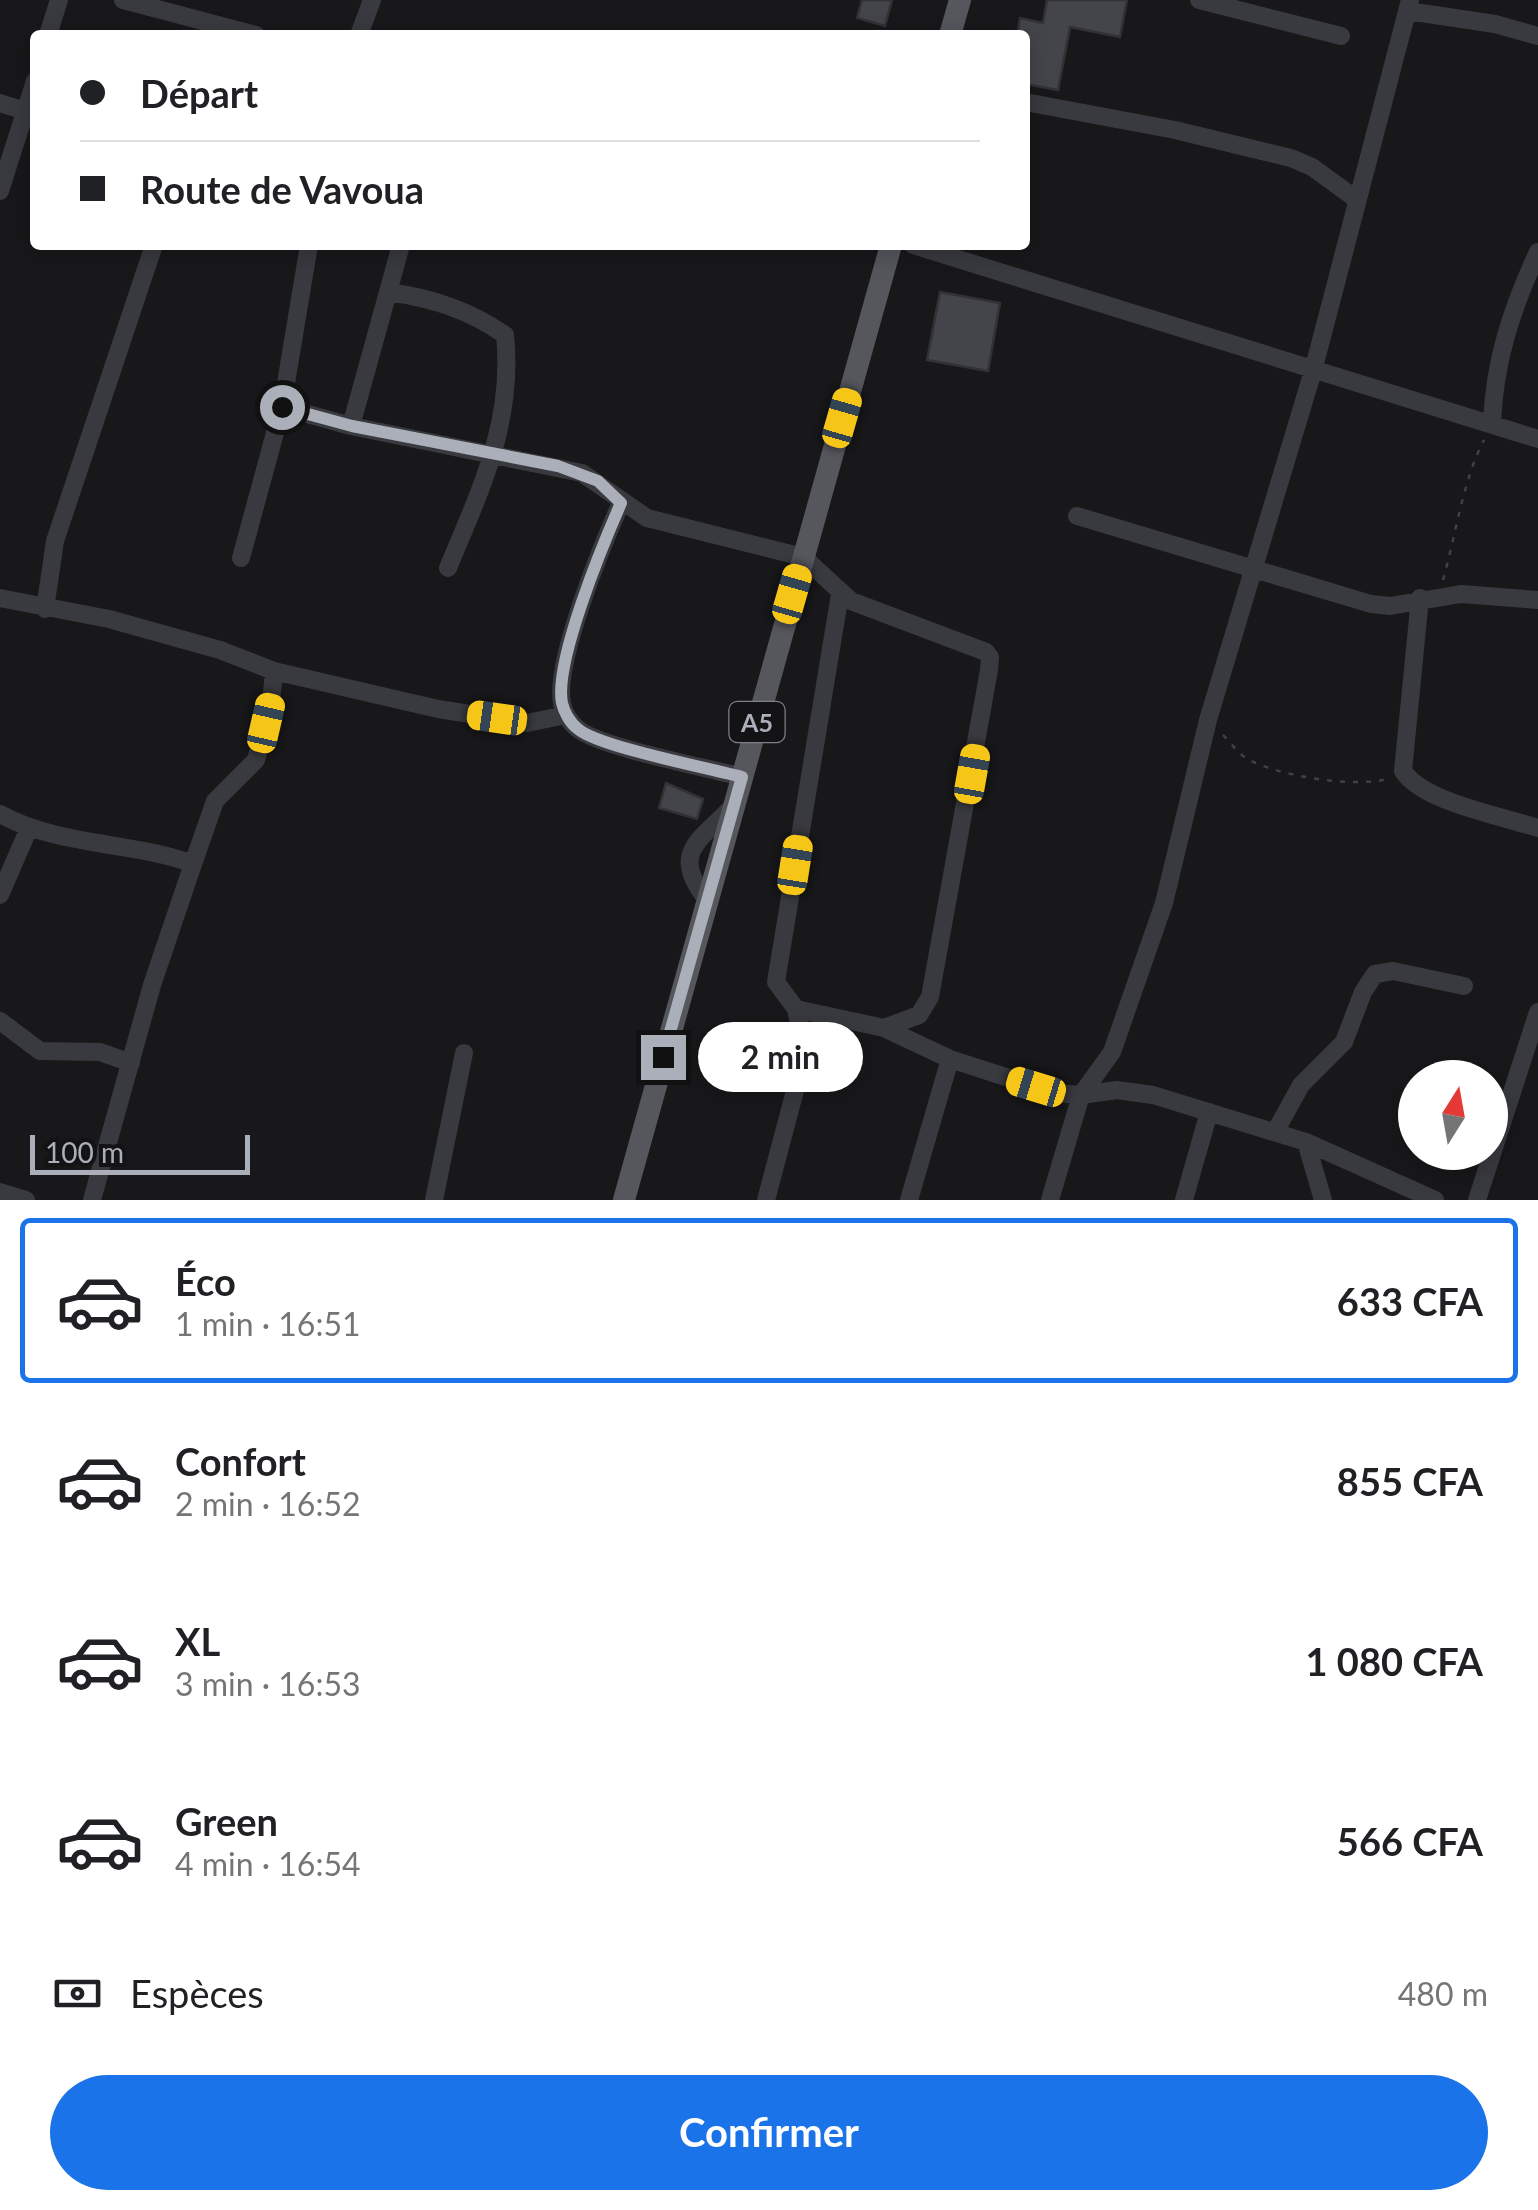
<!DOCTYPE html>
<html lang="fr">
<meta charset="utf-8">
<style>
body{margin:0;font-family:Lato,sans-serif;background:#f2f2f2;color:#202124;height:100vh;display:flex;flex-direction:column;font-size:38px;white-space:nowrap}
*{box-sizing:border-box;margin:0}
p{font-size:32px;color:#757577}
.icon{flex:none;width:55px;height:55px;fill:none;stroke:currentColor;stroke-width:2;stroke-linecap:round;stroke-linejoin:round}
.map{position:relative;height:1200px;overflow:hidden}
.sheet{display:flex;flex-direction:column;background:#fff;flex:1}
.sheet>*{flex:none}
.top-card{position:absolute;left:30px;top:30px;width:1000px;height:220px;border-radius:10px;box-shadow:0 5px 25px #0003;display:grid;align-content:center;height:220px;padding:0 50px;background:#fff}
.needle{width:65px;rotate:11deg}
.controls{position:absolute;left:1398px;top:1060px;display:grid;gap:20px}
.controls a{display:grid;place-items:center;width:110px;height:110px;border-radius:50%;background:#fff;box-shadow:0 5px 25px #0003;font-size:50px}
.scale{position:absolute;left:30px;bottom:25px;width:220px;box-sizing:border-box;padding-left:10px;border:5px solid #aaafb9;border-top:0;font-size:28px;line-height:35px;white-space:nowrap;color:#aaafb9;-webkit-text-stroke:8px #131315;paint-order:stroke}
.end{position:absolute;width:45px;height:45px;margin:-22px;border:12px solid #aaafb9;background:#111;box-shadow:0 0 0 5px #111}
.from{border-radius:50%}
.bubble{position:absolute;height:70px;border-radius:35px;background:#fff;box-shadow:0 5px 25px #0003;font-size:32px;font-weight:700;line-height:70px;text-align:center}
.car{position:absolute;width:30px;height:60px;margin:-30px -15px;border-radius:12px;box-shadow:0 0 8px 2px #0007;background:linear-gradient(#f5c518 24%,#345 0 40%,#f5c518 0 76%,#345 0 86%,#f5c518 0)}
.top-card b{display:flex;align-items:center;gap:35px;height:95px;font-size:38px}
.top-card b+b{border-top:2px solid #e0e0e0}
.top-card i{width:25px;height:25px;background:#202124}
ul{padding:18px 0 0;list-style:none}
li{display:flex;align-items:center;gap:30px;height:165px;margin:0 20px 15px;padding:0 30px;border:5px solid transparent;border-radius:10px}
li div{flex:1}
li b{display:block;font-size:38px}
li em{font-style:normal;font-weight:700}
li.active{border-color:#1a73e8}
li>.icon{width:90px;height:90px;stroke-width:1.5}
.pay{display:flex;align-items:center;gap:25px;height:110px;padding:0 50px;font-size:38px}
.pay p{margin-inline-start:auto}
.action{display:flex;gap:20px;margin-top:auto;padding:20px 50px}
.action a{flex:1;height:115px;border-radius:60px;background:#1a73e8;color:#fff;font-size:40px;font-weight:700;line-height:115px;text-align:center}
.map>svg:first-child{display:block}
.building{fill:#44454a;stroke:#323236;stroke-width:2.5}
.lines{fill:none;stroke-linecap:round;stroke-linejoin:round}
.path{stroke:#3f4146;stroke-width:2.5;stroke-dasharray:5 8;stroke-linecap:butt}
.minor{stroke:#393a3f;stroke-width:18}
.major{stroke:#55575d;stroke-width:22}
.route{stroke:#aaafb9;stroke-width:12}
.labels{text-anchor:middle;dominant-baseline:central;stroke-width:10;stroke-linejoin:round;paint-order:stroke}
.shield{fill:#131315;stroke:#7d8088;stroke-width:2.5}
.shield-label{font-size:25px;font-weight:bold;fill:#aaafb9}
</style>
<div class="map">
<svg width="1538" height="1200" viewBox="0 0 1538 1200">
<rect width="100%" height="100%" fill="#18181a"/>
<path class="building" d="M862,0H892L885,26L857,18Z
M1047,0H1127L1120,37L1070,27L1058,90L1025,84V35H1017L1020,18L1043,23Z
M940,292L1000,303L988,371L927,360Z
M666,783L703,799L697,819L659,808Z"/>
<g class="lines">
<path class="path" d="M1443,580C1456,534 1463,480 1484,440
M1223,735C1230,742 1238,753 1246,758C1276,776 1354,788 1387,779"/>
<path class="minor" d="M123,0L256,35
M1199,0L1341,36
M1408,11L1495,24L1538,36
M48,35L59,0
M359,35L372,0
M1025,102L1175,130L1291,158L1312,167L1356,199
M0,103L35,114
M0,191L35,81
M913,245L1538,439
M388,292C432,298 469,310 505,335C514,422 480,491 448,568
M282,407L351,426L582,473L647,518L803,557L851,601L986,652L990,657L989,670L930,997L919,1015L884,1028
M1492,424C1494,362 1512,308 1538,252
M351,426L401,245
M621,503C603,543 554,662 562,703C563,712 570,723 578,729C599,747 709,768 742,777
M1077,516L1371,604L1390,606L1461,594L1538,600
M241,558L282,407L309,245
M840,594L776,982L796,1009L884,1028L950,1059L1055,1093L1081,1095L1117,1090L1153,1095L1306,1142L1435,1200
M0,598L109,619L220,650L274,671L438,709L527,723L566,715
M1420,598L1403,771C1423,802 1501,816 1538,828
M45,609L55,541L154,245
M0,814C60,847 131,841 193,864
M0,895L29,828
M707,900C669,852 700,841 733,806
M0,1021L40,1051L100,1052L131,1063
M1275,1132L1301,1085L1344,1042L1363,992L1375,974L1393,971L1464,986
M1306,1142L1323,1200
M0,1192L26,1200
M92,1200L152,985L193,864L215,801L256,760L271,703L274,671
M434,1200L464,1053
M766,1200L805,1053L796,1009
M909,1200L950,1059
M1050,1200L1081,1095L1112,1052L1164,903L1208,720L1313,371L1410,0
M1184,1200L1209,1112
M1477,1200L1538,1012"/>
<path class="major" d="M950,35L960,0
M624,1200L891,245"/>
</g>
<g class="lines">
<path class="route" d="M282,407L352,426L558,466L598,481L621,503C603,544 554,662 562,703C564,712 570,723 578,729C599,747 709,768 742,777L663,1057"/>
</g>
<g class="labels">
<rect class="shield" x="729.5" y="702" width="55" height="40" rx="8"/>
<g class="shield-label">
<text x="757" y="722">A5</text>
</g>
</g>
</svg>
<div class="controls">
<a><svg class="needle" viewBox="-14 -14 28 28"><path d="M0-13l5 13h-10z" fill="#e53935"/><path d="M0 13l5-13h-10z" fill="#757577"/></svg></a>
</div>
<div class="scale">100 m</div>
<i class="end from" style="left:282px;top:407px"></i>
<i class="end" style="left:663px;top:1057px"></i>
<div class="bubble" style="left:698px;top:1022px;width:165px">2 min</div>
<i class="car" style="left:842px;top:418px;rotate:16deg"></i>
<i class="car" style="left:792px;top:594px;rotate:16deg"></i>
<i class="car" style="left:497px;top:718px;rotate:278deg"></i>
<i class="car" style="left:266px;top:723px;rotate:13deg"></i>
<i class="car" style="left:972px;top:774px;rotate:10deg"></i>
<i class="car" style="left:795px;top:865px;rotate:9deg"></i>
<i class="car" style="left:1036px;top:1087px;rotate:287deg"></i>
<div class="top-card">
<b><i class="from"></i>Départ</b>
<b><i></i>Route de Vavoua</b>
</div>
</div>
<section class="sheet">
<ul>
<li class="active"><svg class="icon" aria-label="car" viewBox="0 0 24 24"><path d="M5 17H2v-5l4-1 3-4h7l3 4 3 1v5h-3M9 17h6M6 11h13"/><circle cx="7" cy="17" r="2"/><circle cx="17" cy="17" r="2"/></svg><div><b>Éco</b><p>1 min · 16:51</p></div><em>633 CFA</em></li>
<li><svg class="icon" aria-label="car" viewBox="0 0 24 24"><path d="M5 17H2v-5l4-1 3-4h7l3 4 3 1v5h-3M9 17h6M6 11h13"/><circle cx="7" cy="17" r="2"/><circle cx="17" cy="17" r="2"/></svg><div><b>Confort</b><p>2 min · 16:52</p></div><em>855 CFA</em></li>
<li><svg class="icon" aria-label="car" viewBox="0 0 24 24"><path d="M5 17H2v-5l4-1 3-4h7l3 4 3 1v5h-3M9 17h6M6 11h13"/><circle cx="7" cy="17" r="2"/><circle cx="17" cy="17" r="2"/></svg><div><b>XL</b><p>3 min · 16:53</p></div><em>1 080 CFA</em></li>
<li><svg class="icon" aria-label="car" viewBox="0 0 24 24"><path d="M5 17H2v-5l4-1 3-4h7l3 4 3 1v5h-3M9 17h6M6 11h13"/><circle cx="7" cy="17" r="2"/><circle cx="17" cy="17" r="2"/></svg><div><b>Green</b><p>4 min · 16:54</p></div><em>566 CFA</em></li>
</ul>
<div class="pay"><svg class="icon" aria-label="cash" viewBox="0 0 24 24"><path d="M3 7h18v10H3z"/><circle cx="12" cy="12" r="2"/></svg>Espèces<p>480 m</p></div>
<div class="action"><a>Confirmer</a></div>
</section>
